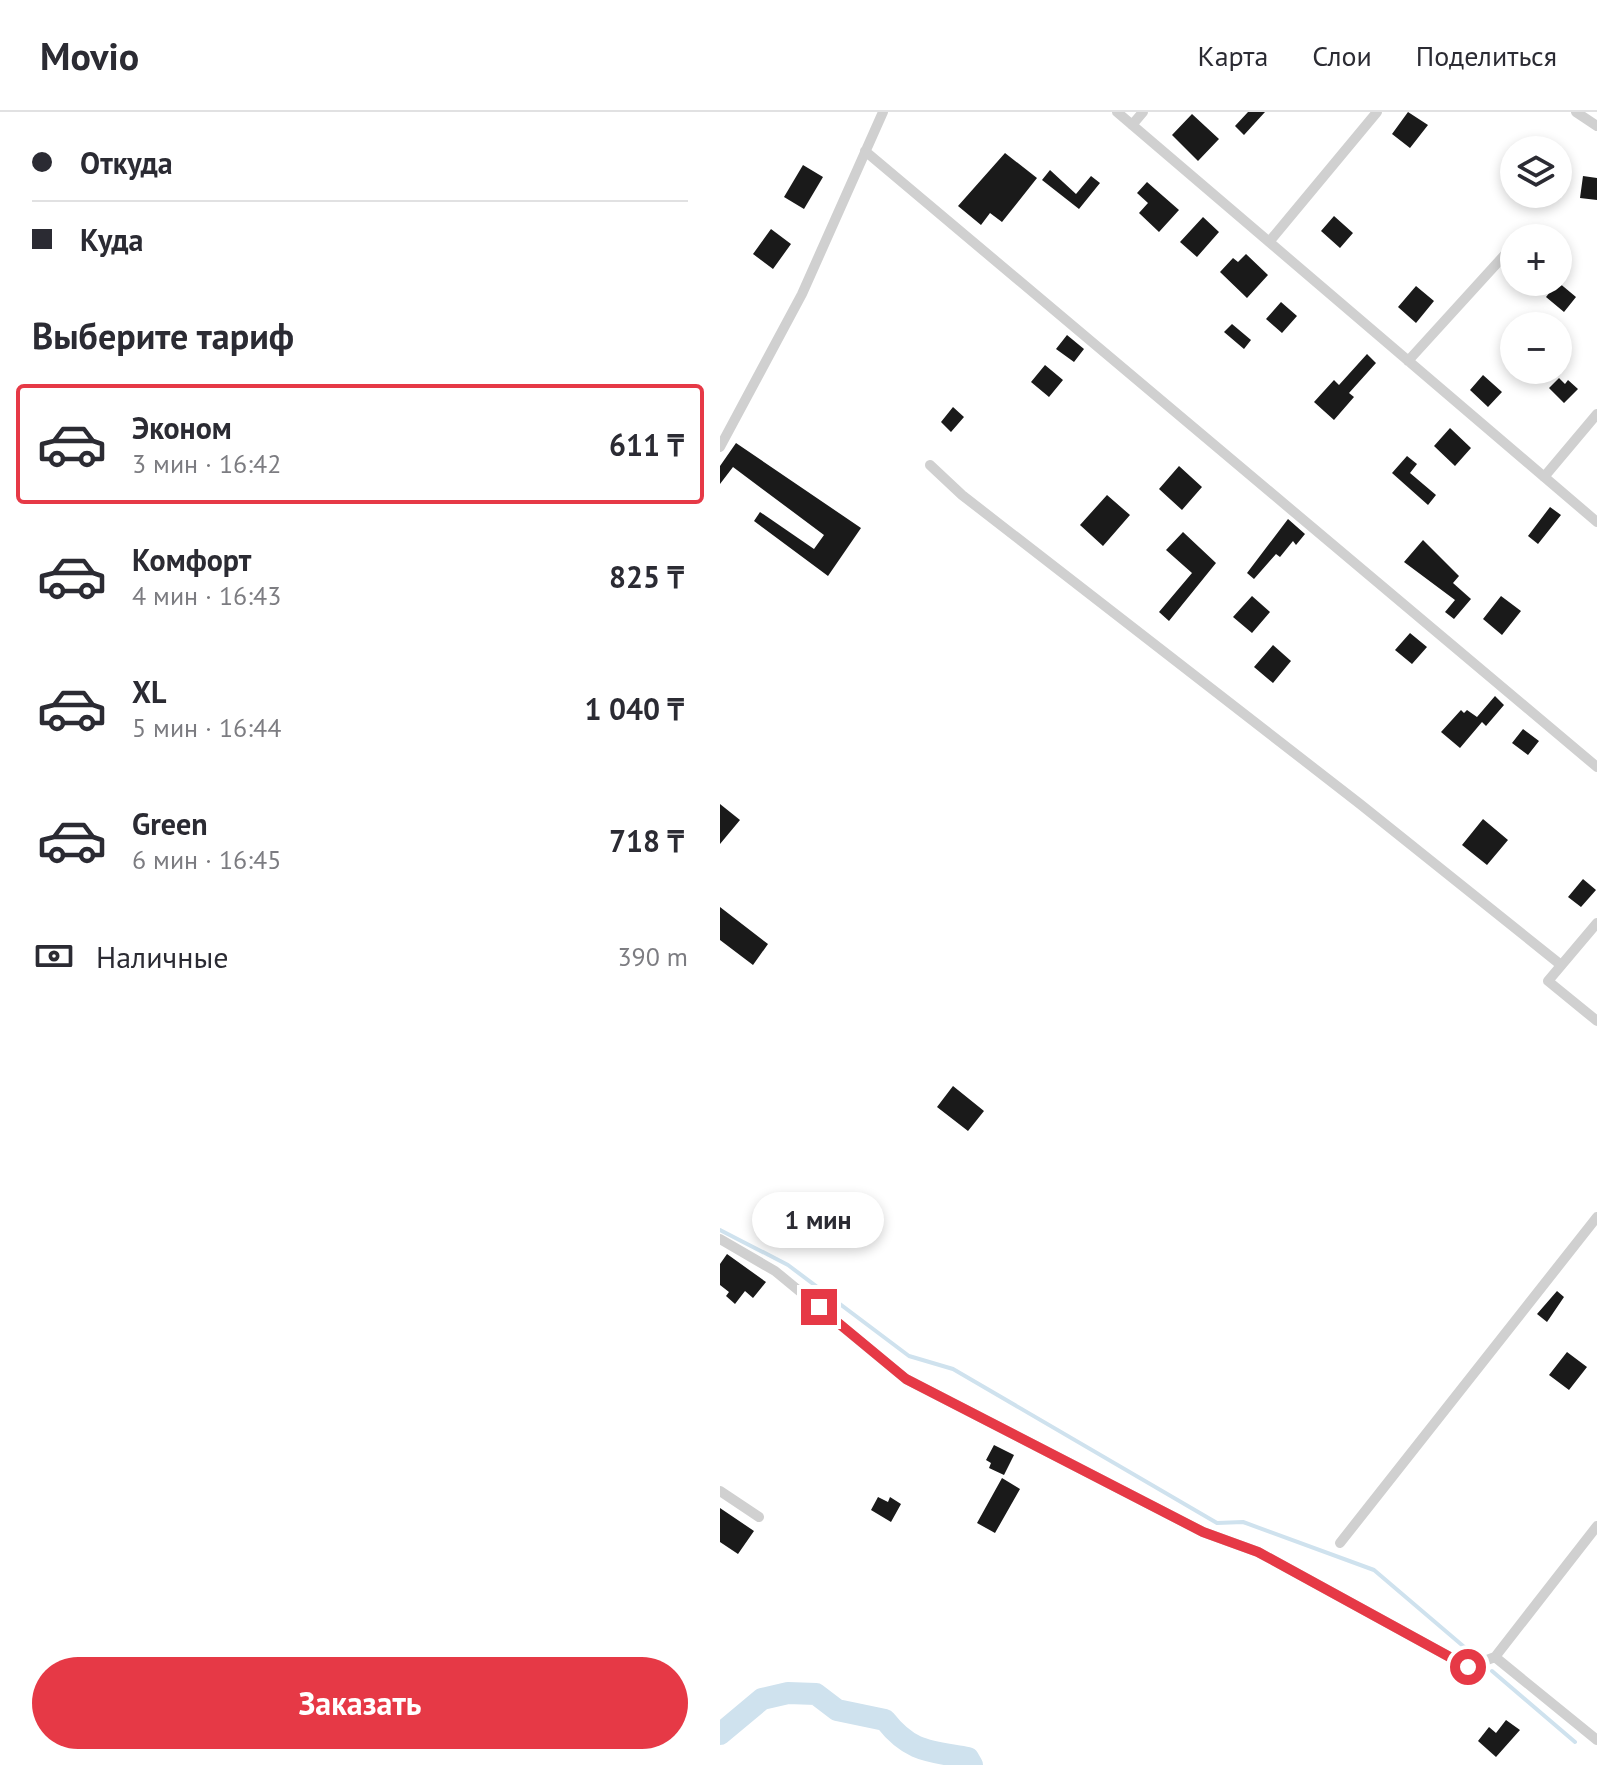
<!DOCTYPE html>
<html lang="ru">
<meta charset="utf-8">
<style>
body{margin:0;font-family:"PT Sans",sans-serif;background:#f7f7f7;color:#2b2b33;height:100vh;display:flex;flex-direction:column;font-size:30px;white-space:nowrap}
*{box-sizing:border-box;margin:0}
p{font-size:26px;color:#7c7c81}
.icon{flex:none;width:44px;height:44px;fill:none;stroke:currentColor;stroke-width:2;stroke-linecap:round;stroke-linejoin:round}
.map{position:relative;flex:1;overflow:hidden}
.sheet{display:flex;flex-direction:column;background:#fff;width:720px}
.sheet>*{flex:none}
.top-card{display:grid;align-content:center;height:176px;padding:0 32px;background:#fff}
.controls{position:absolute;left:780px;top:24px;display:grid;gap:16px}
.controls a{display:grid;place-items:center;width:72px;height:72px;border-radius:50%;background:#fff;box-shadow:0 4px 12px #0003;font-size:40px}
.end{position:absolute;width:36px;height:36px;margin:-18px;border:10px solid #e63946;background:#fff;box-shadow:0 0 0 4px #fff}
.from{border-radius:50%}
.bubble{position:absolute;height:56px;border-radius:28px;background:#fff;box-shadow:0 4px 12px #0003;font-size:26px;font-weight:700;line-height:56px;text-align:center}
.top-card b{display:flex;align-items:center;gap:28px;height:76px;font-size:30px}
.top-card b+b{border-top:2px solid #e1e1e2}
.top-card i{width:20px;height:20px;background:#2b2b33}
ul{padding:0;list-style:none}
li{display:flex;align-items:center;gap:24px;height:120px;margin:0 16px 12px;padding:0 16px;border:4px solid transparent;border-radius:8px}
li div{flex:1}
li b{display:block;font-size:30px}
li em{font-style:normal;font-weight:700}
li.current{border-color:#e63946}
li>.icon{width:72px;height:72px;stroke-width:1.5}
h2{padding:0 32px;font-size:36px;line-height:96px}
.pay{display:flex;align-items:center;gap:20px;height:88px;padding:0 32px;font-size:30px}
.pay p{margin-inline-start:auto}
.action{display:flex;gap:16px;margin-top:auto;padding:16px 32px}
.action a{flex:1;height:92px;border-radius:48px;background:#e63946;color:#fff;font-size:32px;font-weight:700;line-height:92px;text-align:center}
header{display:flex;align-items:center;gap:48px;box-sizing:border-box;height:112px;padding:0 40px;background:#fff;border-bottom:2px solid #e1e1e2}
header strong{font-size:38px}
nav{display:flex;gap:44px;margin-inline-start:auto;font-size:28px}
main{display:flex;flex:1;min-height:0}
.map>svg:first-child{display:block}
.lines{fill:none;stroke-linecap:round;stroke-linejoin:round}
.stream{stroke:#cfe2ee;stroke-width:4}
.river{stroke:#cfe2ee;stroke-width:22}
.building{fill:#1a1a1a}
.minor{stroke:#d0d0d0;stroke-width:10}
.route{stroke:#e63946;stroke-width:10}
</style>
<header>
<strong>Movio</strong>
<nav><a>Карта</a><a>Слои</a><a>Поделиться</a></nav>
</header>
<main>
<section class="sheet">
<div class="top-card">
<b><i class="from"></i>Откуда</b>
<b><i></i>Куда</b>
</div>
<h2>Выберите тариф</h2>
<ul>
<li class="current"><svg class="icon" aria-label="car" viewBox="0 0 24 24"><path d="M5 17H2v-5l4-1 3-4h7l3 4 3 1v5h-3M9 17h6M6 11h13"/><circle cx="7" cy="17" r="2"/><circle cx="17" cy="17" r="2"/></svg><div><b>Эконом</b><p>3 мин · 16:42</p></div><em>611 ₸</em></li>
<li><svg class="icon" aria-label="car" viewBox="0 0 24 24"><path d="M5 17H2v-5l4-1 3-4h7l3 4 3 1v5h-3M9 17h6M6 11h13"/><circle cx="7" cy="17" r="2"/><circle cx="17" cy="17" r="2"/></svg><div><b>Комфорт</b><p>4 мин · 16:43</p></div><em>825 ₸</em></li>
<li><svg class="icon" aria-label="car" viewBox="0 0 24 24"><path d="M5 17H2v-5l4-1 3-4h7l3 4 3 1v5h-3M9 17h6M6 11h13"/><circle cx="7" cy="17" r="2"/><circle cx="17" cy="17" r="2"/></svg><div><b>XL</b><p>5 мин · 16:44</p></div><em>1 040 ₸</em></li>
<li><svg class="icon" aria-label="car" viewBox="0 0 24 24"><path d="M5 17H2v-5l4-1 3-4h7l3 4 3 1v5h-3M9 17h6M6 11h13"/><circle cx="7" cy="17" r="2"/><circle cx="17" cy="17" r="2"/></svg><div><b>Green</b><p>6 мин · 16:45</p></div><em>718 ₸</em></li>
</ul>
<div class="pay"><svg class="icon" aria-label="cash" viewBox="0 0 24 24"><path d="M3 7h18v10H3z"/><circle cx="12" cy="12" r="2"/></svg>Наличные<p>390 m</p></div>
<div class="action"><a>Заказать</a></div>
</section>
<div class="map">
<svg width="877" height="1653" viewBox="0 0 877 1653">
<rect width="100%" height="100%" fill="#fff"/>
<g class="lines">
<path class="stream" d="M0,1118L68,1153L189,1244L233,1257L497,1411L523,1410L654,1458L756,1545
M772,1559L855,1630"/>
<path class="river" d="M0,1622L42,1587L68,1581L96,1582L117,1598L165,1608C190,1640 209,1639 248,1646L252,1653"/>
</g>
<path class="building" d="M528,0H545L524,23L515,14Z
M688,0L708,13L690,36L672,22Z
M472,2L499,27L478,49L452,23Z
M285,41L317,66L282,110L270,101L261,113L238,94Z
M83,53L103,65L84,97L64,85Z
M330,58L356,82L371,64L380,71L359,97L322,68Z
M863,64L877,66V88L860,86Z
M427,70L459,98L439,120L419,101L428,91L417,81Z
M614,104L633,121L620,136L601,119Z
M483,105L499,120L477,145L460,130Z
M51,117L71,132L53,157L33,142Z
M526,142L548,163L527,186L500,160L513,146L518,150Z
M838,170L856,185L844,200L826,185Z
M696,174L714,189L696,211L678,195Z
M561,190L577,204L562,221L546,207Z
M512,212L531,228L524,237L504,220Z
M347,223L364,237L354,250L336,237Z
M647,242L656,251L629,281L634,285L614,308L594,290L614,268L619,273Z
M325,253L343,268L329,285L311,270Z
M763,263L782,280L768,295L750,278Z
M839,266L845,272L848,268L858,277L844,291L829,276Z
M233,295L244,305L231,320L221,310Z
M730,316L751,336L735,354L714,334Z
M16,331L141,416L108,464L34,409L40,400L94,437L104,423L13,355L0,372V354Z
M687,344L697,352L690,361L716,383L708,393L672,361Z
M459,354L482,375L462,398L439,377Z
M387,383L410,403L383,434L360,413Z
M830,395L841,403L818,432L808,424Z
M568,407L585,422L576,433L573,429L560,445L556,442L534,467L527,461Z
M463,420L496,451L449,509L439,500L472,461L446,438Z
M703,428L739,464L733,471L751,487L734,507L725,500L735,488L684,450Z
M532,484L550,500L532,521L513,505Z
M781,484L801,499L782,523L763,507Z
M690,521L707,535L692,552L675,538Z
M553,533L571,549L553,571L534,555Z
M775,584L784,593L766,614L762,610L740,636L721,620L741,598L744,601L747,598L757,605Z
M803,617L819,629L808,643L792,631Z
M0,692L20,708L0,732Z
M763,707L788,728L767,753L742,733Z
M863,767L876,778L861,795L848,785Z
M0,795L48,832L33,853L0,828Z
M233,974L264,999L248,1019L217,995Z
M7,1142L46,1170L33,1186L25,1179L15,1192L6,1184L9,1180L0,1173V1152Z
M837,1179L844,1185L827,1210L817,1202Z
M847,1240L867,1255L849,1278L829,1263Z
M274,1333L294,1343L284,1363L269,1356L271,1351L266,1348Z
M282,1366L300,1377L275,1421L257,1411Z
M158,1385L168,1390L170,1385L181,1392L171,1410L151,1398Z
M0,1396L34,1419L18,1442L0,1430Z
M786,1608L800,1618L776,1645L758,1629L769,1615L776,1621Z"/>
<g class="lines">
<path class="minor" d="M397,0L877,410
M856,0L877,14
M412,13L423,0
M145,39L877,655
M549,130L657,0
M688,249L790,137
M0,335L82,182L163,0
M210,353L242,383L640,692L841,853
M824,365L877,302
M877,811L828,869L877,909
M0,1127L55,1159L186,1267L483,1420L538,1440L748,1555L775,1545L877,1414
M0,1379L39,1405
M620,1431L877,1105
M775,1545L877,1628"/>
</g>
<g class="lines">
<path class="route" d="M99,1195L186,1267L483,1420L538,1440L748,1555"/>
</g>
</svg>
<div class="controls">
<a><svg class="icon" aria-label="layers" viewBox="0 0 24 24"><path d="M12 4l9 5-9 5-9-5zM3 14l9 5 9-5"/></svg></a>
<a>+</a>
<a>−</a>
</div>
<i class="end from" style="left:748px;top:1555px"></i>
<i class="end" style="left:99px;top:1195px"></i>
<div class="bubble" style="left:32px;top:1080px;width:132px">1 мин</div>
</div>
</main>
